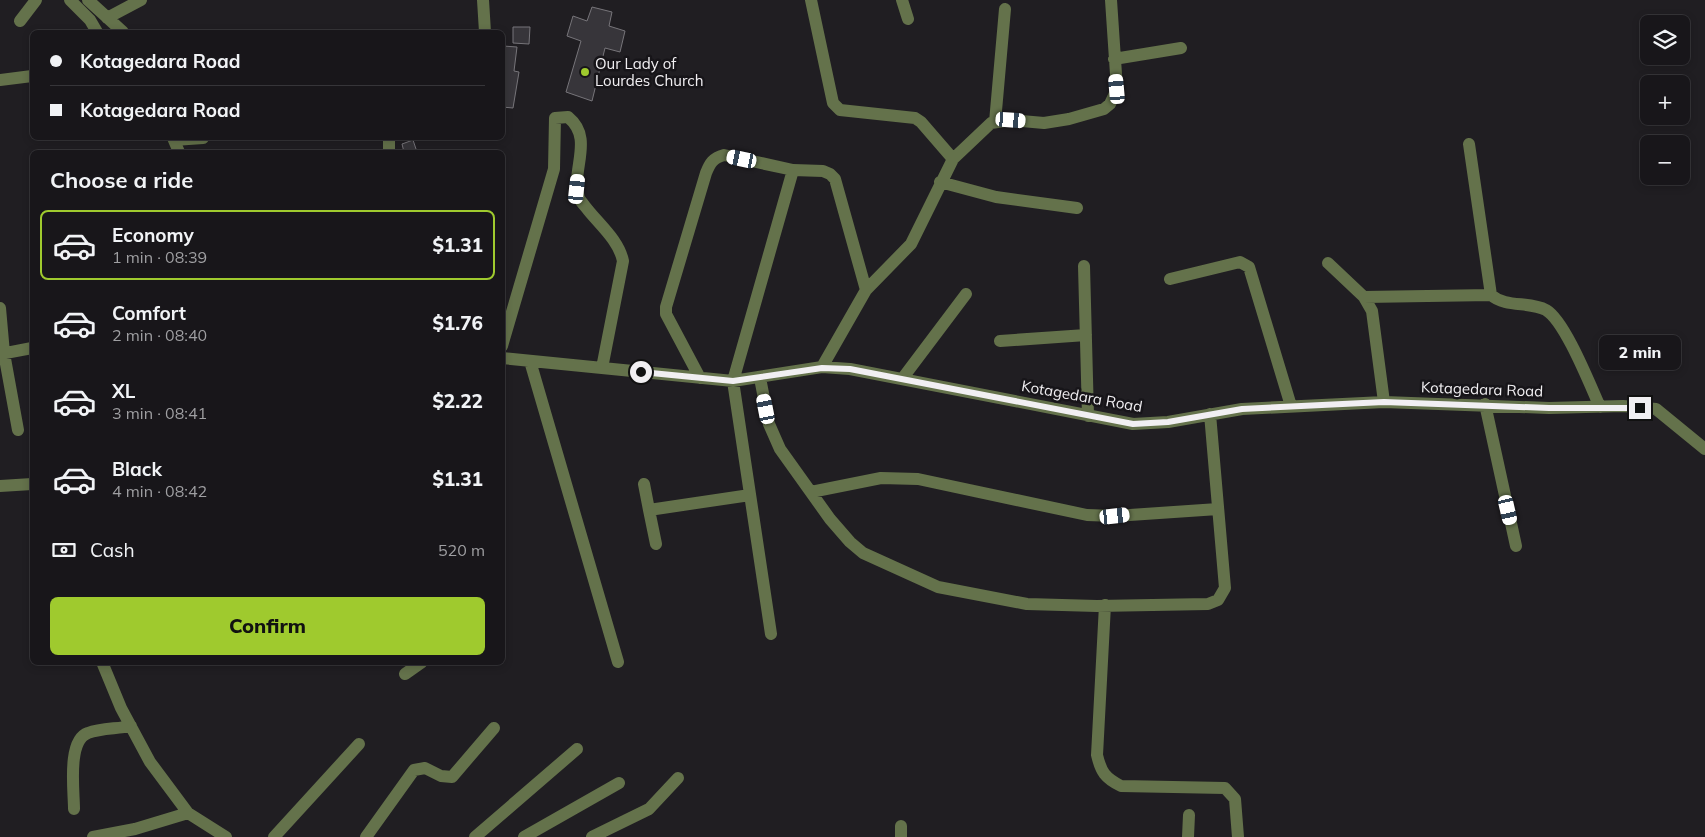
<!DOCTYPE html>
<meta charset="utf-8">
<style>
body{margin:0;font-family:Mulish,sans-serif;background:#252327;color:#f1f3f6;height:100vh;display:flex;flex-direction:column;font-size:19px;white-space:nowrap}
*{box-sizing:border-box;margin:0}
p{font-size:16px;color:#9f9fa2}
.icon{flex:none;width:28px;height:28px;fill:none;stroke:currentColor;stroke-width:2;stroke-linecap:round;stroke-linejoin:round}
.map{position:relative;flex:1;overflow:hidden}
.panel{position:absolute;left:30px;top:150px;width:475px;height:515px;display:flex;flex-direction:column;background:#18161a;border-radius:8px;box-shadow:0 2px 8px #0003,0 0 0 1px #363539}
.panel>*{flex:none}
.banner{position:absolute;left:30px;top:30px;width:475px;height:110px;border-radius:8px;box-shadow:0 2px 8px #0003,0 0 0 1px #363539;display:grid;align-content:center;height:110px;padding:0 20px;background:#18161a}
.tools{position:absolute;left:1640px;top:15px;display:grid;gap:10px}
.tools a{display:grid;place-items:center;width:50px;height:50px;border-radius:8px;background:#18161a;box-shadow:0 2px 8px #0003,0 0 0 1px #363539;font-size:25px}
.end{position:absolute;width:22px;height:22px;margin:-11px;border:6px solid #f1eff2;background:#111;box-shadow:0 0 0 2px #111}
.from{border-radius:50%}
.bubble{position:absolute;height:35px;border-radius:8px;background:#18161a;box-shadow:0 2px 8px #0003,0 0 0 1px #363539;font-size:16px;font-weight:800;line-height:35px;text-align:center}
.car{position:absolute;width:15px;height:30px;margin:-15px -8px;border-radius:6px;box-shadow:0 0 4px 1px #0007;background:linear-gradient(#fff 24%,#345 0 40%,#fff 0 76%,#345 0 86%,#fff 0)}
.banner b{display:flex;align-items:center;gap:18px;height:48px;font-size:19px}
.banner b+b{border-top:1px solid #363539}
.banner i{width:12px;height:12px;background:#f1f3f6}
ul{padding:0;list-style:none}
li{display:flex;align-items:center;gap:15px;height:70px;margin:0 10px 8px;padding:0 10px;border:2px solid transparent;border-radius:8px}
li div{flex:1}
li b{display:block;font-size:19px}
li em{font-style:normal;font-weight:800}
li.selected{border-color:#9fca2e}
li>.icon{width:45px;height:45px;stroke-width:1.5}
h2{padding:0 20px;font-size:22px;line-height:60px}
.pay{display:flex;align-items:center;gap:12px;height:55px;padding:0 20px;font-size:19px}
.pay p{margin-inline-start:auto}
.action{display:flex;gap:10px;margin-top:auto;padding:10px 20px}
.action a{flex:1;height:58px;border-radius:8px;background:#9fca2e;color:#111;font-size:20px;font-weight:800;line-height:58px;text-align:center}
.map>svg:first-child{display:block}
.building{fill:#37353a;stroke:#77757a}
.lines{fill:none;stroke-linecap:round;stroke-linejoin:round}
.minor{stroke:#64724b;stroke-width:12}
.route{stroke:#f1eff2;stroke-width:6}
.poi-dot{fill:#9fca2e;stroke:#171519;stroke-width:2}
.labels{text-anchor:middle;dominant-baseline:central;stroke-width:5;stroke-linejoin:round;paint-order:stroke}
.poi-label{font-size:15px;fill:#f1eff2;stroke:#171519;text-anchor:start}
.street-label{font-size:15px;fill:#f1eff2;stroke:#171519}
</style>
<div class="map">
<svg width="1705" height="837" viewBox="0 0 1705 837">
<rect width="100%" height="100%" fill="#201e22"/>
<path class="building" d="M592,7L612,12L609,26L625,31L620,52L605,48L592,101L566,92L581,41L567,36L573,16L587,21Z
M513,27H530L529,44L513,43Z
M503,46L517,47L514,71L519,72L513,108L502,107Z
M413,140L417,152H404L402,144Z"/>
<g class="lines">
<path class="minor" d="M70,0L90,20L97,32
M88,0L123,32
M483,0L485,32
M811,0L833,103L840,110L915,118L921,122L953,159
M902,0L908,19
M107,18L141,0
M20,21L36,0
M1114,59L1181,48
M0,80L32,76
M995,122L1005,9
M173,138L179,152
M174,140L203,138
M1469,144L1491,295C1506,308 1529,301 1546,310C1565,321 1590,385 1600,407
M389,152V138
M940,182L996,197L1077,208
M1328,263L1364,297L1372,311L1384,402
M1084,266L1088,416
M1170,279L1240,262L1249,267L1291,406
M1364,297L1491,295
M0,308L4,353L18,430
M1000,341L1086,335
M502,346L554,169L555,118L568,117C595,139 570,170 579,198C581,202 585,206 588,210C601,226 619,241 623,261L602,368
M0,354L32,348
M502,358L733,381L822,367L850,369L1133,424L1168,422L1242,409L1384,402L1549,408L1623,406L1656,409L1705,449
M530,361L618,662
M822,367L866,290L911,244L953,159L991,123L1011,120L1044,123L1069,119L1104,109L1110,104L1117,89L1111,0
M700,378L666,314V307L706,173C710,163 713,158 724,155L793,170L823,171L830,174L835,179L866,290
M760,378L769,424L780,449L830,519L850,542L863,553L938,587L1027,604L1097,606L1208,604L1218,600L1225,588L1210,414
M902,379L966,294
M1485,404L1516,546
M644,484L649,510
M0,486L32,484
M811,492L881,478L918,479L1087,515L1115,516L1218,509
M656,544L649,510L750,495
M1105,605L1097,755C1101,772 1105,778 1121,786L1225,788L1235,799L1238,837
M771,634L733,381L793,170
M102,662L121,708L150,762L188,813L226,837
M405,674L422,662
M74,809C74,791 67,740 88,733C101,728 117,729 131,726
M93,837L135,829L188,813
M274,837L359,744
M366,837L414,770L425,768L441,776L452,777L494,728
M475,837L577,749
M524,837L619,783
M592,837L649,809L678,778
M901,837V826
M1188,837L1189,815"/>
</g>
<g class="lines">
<path class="route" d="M641,372L733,381L822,368L850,369L1133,424L1168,422L1242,409L1384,402L1549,408H1640"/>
</g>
<circle class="poi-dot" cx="585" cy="72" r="5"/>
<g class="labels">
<g class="poi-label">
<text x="595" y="63">Our Lady of<tspan x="595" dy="17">Lourdes Church</tspan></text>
</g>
<g class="street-label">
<text transform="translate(1482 389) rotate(2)">Kotagedara Road</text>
<text transform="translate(1082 396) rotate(10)">Kotagedara Road</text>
</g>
</g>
</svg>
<div class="tools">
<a><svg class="icon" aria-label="layers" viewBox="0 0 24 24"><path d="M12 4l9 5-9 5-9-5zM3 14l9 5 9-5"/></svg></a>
<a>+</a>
<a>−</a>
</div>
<i class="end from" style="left:641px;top:372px"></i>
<i class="end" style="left:1640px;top:408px"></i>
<div class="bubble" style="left:1599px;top:335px;width:82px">2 min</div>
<i class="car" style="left:1117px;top:89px;rotate:355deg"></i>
<i class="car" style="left:1011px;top:120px;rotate:94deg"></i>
<i class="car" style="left:742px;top:159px;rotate:282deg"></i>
<i class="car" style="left:577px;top:189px;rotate:6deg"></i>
<i class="car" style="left:766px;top:409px;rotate:349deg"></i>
<i class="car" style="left:1508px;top:510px;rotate:167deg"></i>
<i class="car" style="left:1115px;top:516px;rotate:84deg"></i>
<div class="banner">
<b><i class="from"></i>Kotagedara Road</b>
<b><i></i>Kotagedara Road</b>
</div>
<section class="panel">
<h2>Choose a ride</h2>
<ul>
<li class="selected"><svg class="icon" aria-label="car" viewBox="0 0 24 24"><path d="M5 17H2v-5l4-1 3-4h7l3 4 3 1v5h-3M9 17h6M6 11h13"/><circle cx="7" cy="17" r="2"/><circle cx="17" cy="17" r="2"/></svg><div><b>Economy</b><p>1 min · 08:39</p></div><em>$1.31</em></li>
<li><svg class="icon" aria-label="car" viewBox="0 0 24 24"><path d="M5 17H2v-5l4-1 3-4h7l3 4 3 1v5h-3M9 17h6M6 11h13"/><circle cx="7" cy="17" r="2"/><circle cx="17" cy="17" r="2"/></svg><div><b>Comfort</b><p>2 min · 08:40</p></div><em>$1.76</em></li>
<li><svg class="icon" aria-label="car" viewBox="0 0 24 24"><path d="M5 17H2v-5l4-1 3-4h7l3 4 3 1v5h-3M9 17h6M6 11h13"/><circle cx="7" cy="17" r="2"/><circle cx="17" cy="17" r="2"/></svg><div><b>XL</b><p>3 min · 08:41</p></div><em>$2.22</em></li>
<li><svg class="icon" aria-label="car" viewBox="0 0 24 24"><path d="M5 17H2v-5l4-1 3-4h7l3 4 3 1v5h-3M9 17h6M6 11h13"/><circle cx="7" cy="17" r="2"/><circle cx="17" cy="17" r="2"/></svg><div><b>Black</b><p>4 min · 08:42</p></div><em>$1.31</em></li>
</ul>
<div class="pay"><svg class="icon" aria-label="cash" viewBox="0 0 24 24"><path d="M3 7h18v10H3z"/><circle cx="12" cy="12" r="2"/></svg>Cash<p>520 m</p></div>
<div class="action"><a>Confirm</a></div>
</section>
</div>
